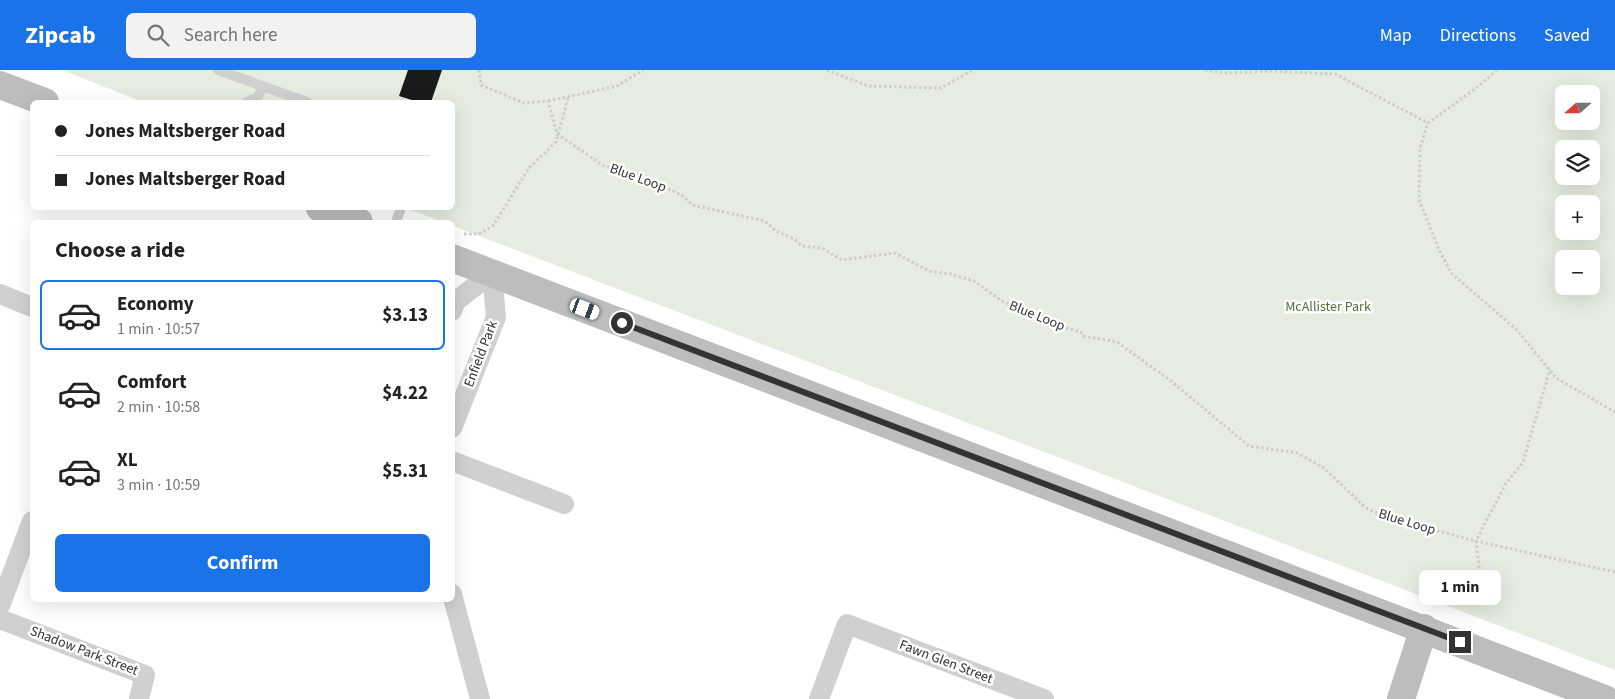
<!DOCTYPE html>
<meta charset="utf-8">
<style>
body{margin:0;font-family:"Source Sans 3",sans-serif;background:#f2f2f2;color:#222;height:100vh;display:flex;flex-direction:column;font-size:19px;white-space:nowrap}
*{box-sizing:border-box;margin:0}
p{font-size:16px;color:#767676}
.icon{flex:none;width:28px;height:28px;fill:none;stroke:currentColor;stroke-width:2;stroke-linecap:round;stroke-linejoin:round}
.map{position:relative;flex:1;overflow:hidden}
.sheet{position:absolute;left:30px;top:150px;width:425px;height:382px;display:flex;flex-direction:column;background:#fff;border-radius:8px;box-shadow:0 5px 20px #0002}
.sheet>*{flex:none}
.guide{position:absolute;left:30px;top:30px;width:425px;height:110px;border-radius:8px;box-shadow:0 5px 20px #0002;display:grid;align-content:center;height:110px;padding:0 25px;background:#fff}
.needle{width:32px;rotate:249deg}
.controls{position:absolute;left:1555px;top:15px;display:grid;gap:10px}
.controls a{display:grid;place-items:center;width:45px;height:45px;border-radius:8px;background:#fff;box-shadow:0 5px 20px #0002;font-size:25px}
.end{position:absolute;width:22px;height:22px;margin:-11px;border:6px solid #333;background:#fff;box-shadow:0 0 0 2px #fff}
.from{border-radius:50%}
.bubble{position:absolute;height:35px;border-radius:8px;background:#fff;box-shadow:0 5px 20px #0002;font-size:16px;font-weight:700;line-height:35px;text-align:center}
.car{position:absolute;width:15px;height:30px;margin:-15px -8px;border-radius:6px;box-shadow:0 0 4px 1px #0007;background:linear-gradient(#fff 24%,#345 0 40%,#fff 0 76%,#345 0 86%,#fff 0)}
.guide b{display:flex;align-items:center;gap:18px;height:48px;font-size:19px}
.guide b+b{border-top:1px solid #e0e0e0}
.guide i{width:12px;height:12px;background:#222}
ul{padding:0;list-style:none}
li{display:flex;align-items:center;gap:15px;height:70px;margin:0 10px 8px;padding:0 15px;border:2px solid transparent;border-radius:8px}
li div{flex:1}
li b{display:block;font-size:19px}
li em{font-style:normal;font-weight:700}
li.selected{border-color:#1a73e8}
li>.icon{width:45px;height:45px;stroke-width:1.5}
h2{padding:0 25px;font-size:22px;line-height:60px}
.button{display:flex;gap:10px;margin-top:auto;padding:10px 25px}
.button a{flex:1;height:58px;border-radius:8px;background:#1a73e8;color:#fff;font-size:20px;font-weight:700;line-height:58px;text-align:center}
header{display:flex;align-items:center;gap:30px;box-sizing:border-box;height:70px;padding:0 25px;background:#1a73e8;color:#fff}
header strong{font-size:24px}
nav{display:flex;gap:28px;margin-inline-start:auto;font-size:18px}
.search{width:350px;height:45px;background:#f2f2f2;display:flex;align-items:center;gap:12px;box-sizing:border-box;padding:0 18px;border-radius:8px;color:#767676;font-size:19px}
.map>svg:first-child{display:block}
.green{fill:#e6ecdf;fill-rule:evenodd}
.building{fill:#1a1a1a}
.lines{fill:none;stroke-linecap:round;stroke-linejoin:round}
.path{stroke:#cdcdcd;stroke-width:3;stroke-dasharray:2.5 2.5;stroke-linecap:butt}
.lane{stroke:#d0d0d0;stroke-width:10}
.street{stroke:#d0d0d0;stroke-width:20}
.secondary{stroke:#bdbdbd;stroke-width:28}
.route{stroke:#333;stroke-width:6}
.labels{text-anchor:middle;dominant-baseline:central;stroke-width:5;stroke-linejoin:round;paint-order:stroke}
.street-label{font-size:14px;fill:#333;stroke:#fff}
.park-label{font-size:14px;fill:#56703f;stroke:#fff}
</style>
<header>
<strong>Zipcab</strong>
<div class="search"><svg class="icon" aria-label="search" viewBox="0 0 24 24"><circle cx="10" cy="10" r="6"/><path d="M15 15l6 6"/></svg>Search here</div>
<nav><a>Map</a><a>Directions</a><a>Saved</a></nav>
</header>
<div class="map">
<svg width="1615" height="629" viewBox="0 0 1615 629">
<rect width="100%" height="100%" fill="#fff"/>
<path class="green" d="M62,0H1615V600L453,156L452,152H444L405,138H452V32H143ZM1564,24H1591V51H1564ZM1564,79H1591V106H1564ZM1564,134H1591V161H1564ZM1564,189H1591V216H1564Z"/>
<path class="building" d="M408,0H442L431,32H418L399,26Z"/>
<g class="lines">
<path class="path" d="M479,0L481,15L524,33L548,31L557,64L604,96L653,111L683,126L692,135L765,151L776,161L794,169L802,176L822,178L842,190L895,183L929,201L951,204L974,211L1002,231L1042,251L1081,262L1083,266L1117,272L1171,311L1249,376L1297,383L1324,398L1366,438L1385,447L1476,471L1615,502
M827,0L868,16L941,18L973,0
M1205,0L1226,3L1270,1L1335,4L1428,53
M1497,0L1475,19L1428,53L1420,78L1419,129L1439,180L1452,204L1517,260L1556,308L1615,342
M548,31L617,16L643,0
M464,164H479L493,156L529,98L556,72L568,28
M1468,518L1480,506L1476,471L1505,415L1523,392L1550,299"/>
<path class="lane" d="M218,0L307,32
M258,27L263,16
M247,32L258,27
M396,152L401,138"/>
<path class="street" d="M0,224L32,237
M452,241L456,231L492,203
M452,358L496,247L492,203
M452,391L564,434
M452,524L480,629
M0,536L32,451
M0,549L145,605L139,629
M819,629L847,554L1044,629"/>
<path class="secondary" d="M0,15L45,32
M320,138L359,152
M452,188L1605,629
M1401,629L1424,558"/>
</g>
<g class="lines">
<path class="route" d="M622,253L1460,572"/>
</g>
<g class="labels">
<g class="street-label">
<text transform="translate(638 108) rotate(20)">Blue Loop</text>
<text transform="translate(1037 246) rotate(22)">Blue Loop</text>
<text transform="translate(481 284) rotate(-69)">Enfield Park</text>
<text transform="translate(1407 452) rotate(17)">Blue Loop</text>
<text transform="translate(84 581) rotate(21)">Shadow Park Street</text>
<text transform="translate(946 592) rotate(21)">Fawn Glen Street</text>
</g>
<g class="park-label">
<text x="1328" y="237">McAllister Park</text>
</g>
</g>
</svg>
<div class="controls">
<a><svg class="needle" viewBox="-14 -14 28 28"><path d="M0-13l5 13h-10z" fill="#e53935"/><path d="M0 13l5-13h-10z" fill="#767676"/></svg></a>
<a><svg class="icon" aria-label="layers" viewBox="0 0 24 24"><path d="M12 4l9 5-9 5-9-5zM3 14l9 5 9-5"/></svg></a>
<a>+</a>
<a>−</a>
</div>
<i class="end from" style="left:622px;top:253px"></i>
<i class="end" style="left:1460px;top:572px"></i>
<div class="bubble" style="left:1419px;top:500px;width:82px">1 min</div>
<i class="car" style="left:585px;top:239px;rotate:111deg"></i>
<div class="guide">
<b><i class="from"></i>Jones Maltsberger Road</b>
<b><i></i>Jones Maltsberger Road</b>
</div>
<section class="sheet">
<h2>Choose a ride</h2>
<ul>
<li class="selected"><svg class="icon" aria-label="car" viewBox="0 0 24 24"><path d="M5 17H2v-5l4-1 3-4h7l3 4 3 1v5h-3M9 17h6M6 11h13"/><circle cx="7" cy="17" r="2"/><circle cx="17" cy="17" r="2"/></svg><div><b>Economy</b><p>1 min · 10:57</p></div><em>$3.13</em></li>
<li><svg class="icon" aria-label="car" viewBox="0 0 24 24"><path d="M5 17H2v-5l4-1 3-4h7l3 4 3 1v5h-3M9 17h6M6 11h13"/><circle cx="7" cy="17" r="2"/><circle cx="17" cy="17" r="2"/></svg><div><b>Comfort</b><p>2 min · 10:58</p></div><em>$4.22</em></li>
<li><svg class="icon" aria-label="car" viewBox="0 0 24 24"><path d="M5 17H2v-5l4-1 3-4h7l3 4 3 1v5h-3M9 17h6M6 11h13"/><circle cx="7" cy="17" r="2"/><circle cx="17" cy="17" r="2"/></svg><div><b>XL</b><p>3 min · 10:59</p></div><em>$5.31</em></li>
</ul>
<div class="button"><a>Confirm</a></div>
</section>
</div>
